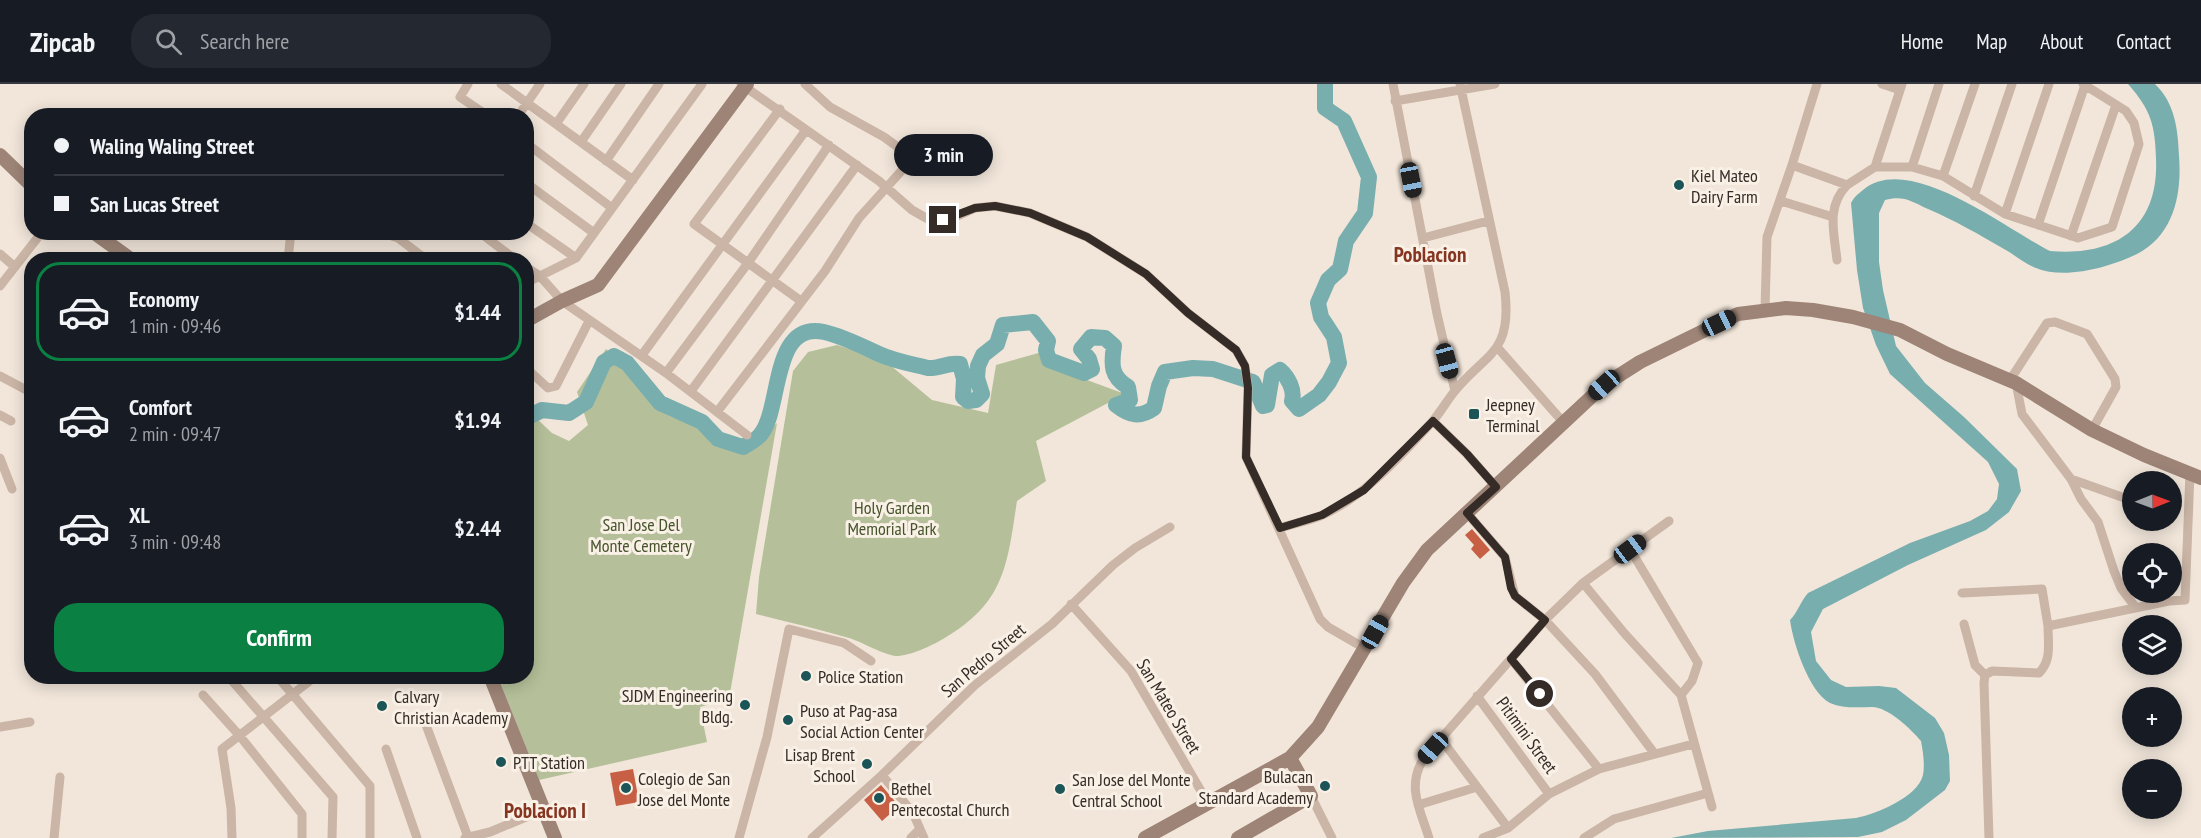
<!DOCTYPE html>
<meta charset="utf-8">
<style>
body{margin:0;font-family:"PT Sans Narrow",sans-serif;background:#242831;color:#f1f3f6;height:100vh;display:flex;flex-direction:column;font-size:22px;white-space:nowrap}
*{box-sizing:border-box;margin:0}
p{font-size:20px;color:#9ea1a6}
.icon{flex:none;width:33px;height:33px;fill:none;stroke:currentColor;stroke-width:2;stroke-linecap:round;stroke-linejoin:round}
.map{position:relative;flex:1;overflow:hidden}
.side{position:absolute;left:24px;top:168px;width:510px;height:432px;display:flex;flex-direction:column;background:#171b24;border-radius:24px;box-shadow:0 3px 15px #0003}
.side>*{flex:none}
.top-card{position:absolute;left:24px;top:24px;width:510px;height:132px;border-radius:24px;box-shadow:0 3px 15px #0003;display:grid;align-content:center;height:132px;padding:0 30px;background:#171b24}
.needle{width:39px;rotate:89deg}
.fabs{position:absolute;left:2122px;top:387px;display:grid;gap:12px}
.fabs a{display:grid;place-items:center;width:60px;height:60px;border-radius:50%;background:#171b24;box-shadow:0 3px 15px #0003;font-size:30px}
.end{position:absolute;width:27px;height:27px;margin:-14px;border:8px solid #352b27;background:#fff;box-shadow:0 0 0 3px #fff}
.from{border-radius:50%}
.bubble{position:absolute;height:42px;border-radius:21px;background:#171b24;box-shadow:0 3px 15px #0003;font-size:20px;font-weight:800;line-height:42px;text-align:center}
.car{position:absolute;width:18px;height:36px;margin:-18px -9px;border-radius:8px;box-shadow:0 0 4px 2px #0007;background:linear-gradient(#222 24%,#8ab4d8 0 40%,#222 0 76%,#8ab4d8 0 86%,#222 0)}
.top-card b{display:flex;align-items:center;gap:21px;height:57px;font-size:22px}
.top-card b+b{border-top:2px solid #363941}
.top-card i{width:15px;height:15px;background:#f1f3f6}
ul{padding:10px 0 0;list-style:none}
li{display:flex;align-items:center;gap:18px;height:99px;margin:0 12px 9px;padding:0 18px;border:3px solid transparent;border-radius:24px}
li div{flex:1}
li b{display:block;font-size:22px}
li em{font-style:normal;font-weight:800}
li.on{border-color:#0b8043}
li>.icon{width:54px;height:54px;stroke-width:1.5}
.button{display:flex;gap:12px;margin-top:auto;padding:12px 30px}
.button a{flex:1;height:69px;border-radius:24px;background:#0b8043;color:#fff;font-size:24px;font-weight:800;line-height:69px;text-align:center}
header{display:flex;align-items:center;gap:36px;box-sizing:border-box;height:84px;padding:0 30px;background:#171b24;border-bottom:2px solid #363941}
header strong{font-size:28px}
nav{display:flex;gap:33px;margin-inline-start:auto;font-size:21px}
.search{width:420px;height:54px;background:#242831;display:flex;align-items:center;gap:15px;box-sizing:border-box;padding:0 21px;border-radius:24px;color:#9ea1a6;font-size:22px}
.map>svg:first-child{display:block}
.green{fill:#b5c09a}
.water{fill:#79aeaf}
.lines{fill:none;stroke-linecap:round;stroke-linejoin:round}
.river{stroke:#79aeaf;stroke-width:16}
.building{fill:#c65f43}
.street{stroke:#cab5a6;stroke-width:9}
.secondary{stroke:#9d8477;stroke-width:14}
.route{stroke:#352b27;stroke-width:8}
.poi-dot{fill:#1c5557;stroke:#f9f0e6;stroke-width:2}
.labels{text-anchor:middle;dominant-baseline:central;stroke-width:6;stroke-linejoin:round;paint-order:stroke}
.poi-label{font-size:18px;fill:#352b27;stroke:#f9f0e6;text-anchor:start}
.park-label{font-size:18px;fill:#46542b;stroke:#f9f0e6}
.street-label{font-size:18px;fill:#352b27;stroke:#f9f0e6}
.quarter-label{font-size:21px;font-weight:bold;fill:#853520;stroke:#f9f0e6}
</style>
<header>
<strong>Zipcab</strong>
<div class="search"><svg class="icon" aria-label="search" viewBox="0 0 24 24"><circle cx="10" cy="10" r="6"/><path d="M15 15l6 6"/></svg>Search here</div>
<nav><a>Home</a><a>Map</a><a>About</a><a>Contact</a></nav>
</header>
<div class="map">
<svg width="2201" height="754" viewBox="0 0 2201 754">
<rect width="100%" height="100%" fill="#f2e6da"/>
<path class="green" d="M837,261L884,276L932,316L988,329L996,281L1042,268L1049,282L1125,310L1036,357L1046,397L1017,417C1007,482 1005,519 943,555C931,562 910,572 896,572C884,571 862,558 849,554C818,545 787,538 756,530L759,493L793,287L808,268Z
M606,265C612,270 619,275 624,281C646,304 652,338 694,336L711,359L744,368L777,339L729,615L700,623L707,658L539,696L498,593L526,592L527,339L536,334L552,349L569,357L588,341L577,308Z"/>
<path class="water" d="M2128,0H2155C2175,19 2178,46 2179,72C2182,110 2174,151 2137,170C2110,183 2065,196 2036,184C2025,180 2015,171 2004,165C1980,151 1954,136 1928,125C1911,117 1903,111 1885,116L1879,129V178L1883,206L1896,262L1925,299L1964,333L2017,385L2021,407L2009,428L1986,446L1908,481L1823,525L1811,548L1816,577L1831,596L1846,603L1879,602L1896,604L1935,634L1944,649L1949,671L1950,697L1945,706L1906,736L1882,748L1858,753L1671,754L1708,747L1856,734C1876,730 1918,713 1923,691C1925,680 1923,668 1921,657C1911,645 1888,623 1872,623C1857,623 1844,625 1830,619C1809,608 1793,559 1790,536C1798,528 1800,518 1808,509L1910,459L1970,437L1988,427L1997,415L1999,400L1988,378L1890,290L1876,261L1863,224L1857,186L1851,119C1854,113 1858,110 1863,106C1909,67 2007,146 2050,167C2116,173 2159,143 2156,75C2155,41 2151,26 2128,0Z"/>
<g class="lines">
<path class="river" d="M526,334L542,326L569,329L586,318L604,278L614,272L627,279L660,319L702,338L718,355L743,363C749,359 757,356 761,350C782,323 771,237 824,248C842,252 862,262 879,270C894,277 912,280 928,284C939,285 948,278 960,280L964,295L963,313L968,317L976,316L982,310L977,294L978,282L983,271L997,260L1003,241L1033,238L1048,257L1046,266L1049,276L1084,289L1092,285L1089,275L1081,265L1091,253L1105,254L1114,262C1111,281 1111,293 1128,303L1130,316L1116,321C1130,332 1140,334 1154,324L1159,302L1165,288L1193,284L1213,285L1253,298L1263,322L1267,321L1272,291L1280,286C1288,293 1295,306 1292,317L1299,325L1319,311L1329,298L1339,279L1334,253L1321,233L1318,219L1328,196L1340,185L1346,157L1365,129L1369,93L1344,37L1325,24V0"/>
</g>
<path class="building" d="M1472,445L1490,466L1480,475L1471,465L1474,461L1465,451Z
M633,685L639,718L616,722L610,689Z
M881,701L899,722L882,737L864,716Z"/>
<g class="lines">
<path class="street" d="M468,0L460,13L488,32
M501,0L633,96
M741,0L879,97L912,126L926,134L949,136L975,124L995,122L1030,129L1087,153L1146,190L1188,229L1236,266L1245,282L1248,304L1246,373L1320,535L1328,543L1366,565
M1393,0L1437,230L1455,307
M1882,0L1900,6
M1395,17L1495,0
M780,25L694,140L801,217
M518,32L540,0
M556,40L584,0
M581,58L621,0
M526,59L612,124
M606,77L659,0
M1792,81L1817,0
M1875,83L1902,0
M1912,83L1939,0
M1943,92L1975,0
M526,99L594,149
M1974,112L2012,0
M1781,117L1833,133
M2005,130L2049,0
M526,139L576,174
M2038,141L2085,1
M380,148L398,154L427,176
M479,148L516,176
M2071,152L2116,21
M1423,154L1488,137
M0,170L15,183
M288,176L291,148
M1837,176C1834,148 1826,123 1847,101
M526,183L540,192L562,217L666,289L747,351
M526,199L576,174L702,0
M0,202L42,148
M1765,225L1767,153L1792,81L1847,101L1875,83H1912L1943,92L2005,130L2078,154L2112,143L2139,60L2134,39L2126,27L2083,0
M1497,263L1563,338
M642,271L806,46
M526,284L548,304L556,302L589,237
M666,289L748,179L829,61
M0,292L32,309
M2010,296L2047,239L2055,238L2087,250L2115,295L2116,303L2092,346
M2016,299L2022,330L2071,395L2081,415L2098,438L2114,487L2121,504L2136,524
M691,307L857,81
M717,328L825,187L859,134L913,74L884,53L830,23L805,0
M0,331L11,337
M1433,337L1467,370L1496,403
M0,374L12,405
M2071,395L2133,417
M1467,429L1505,473L1515,512L1545,536L1595,590L1654,669
M1280,444C1293,440 1307,437 1320,432C1362,415 1402,371 1432,338C1440,329 1446,318 1454,308C1485,269 1512,271 1505,208L1460,0
M1630,465L1698,579L1692,597L1681,611
M1583,499L1625,550L1681,611L1712,723
M1962,509L2042,505L2048,542
M1071,520L1131,587L1208,719
M1964,540L1975,581L1985,591
M1511,575L1599,685
M228,592L333,713L332,754
M277,592L370,702V754
M203,611L239,651L302,730V754
M1477,612L1549,710
M423,633L468,753
M0,643L30,638
M1441,655L1508,744
M386,665L417,754
M882,691L913,729L924,754
M1311,712L1332,754
M1418,721L1477,703
M54,754L60,693
M232,754L231,724L222,665L316,592
M465,754L490,748L543,726
M739,754L767,653L789,545L844,559L871,577
M812,754L882,691L975,601L1052,540L1113,481L1135,464L1170,443
M911,754L920,745
M1429,754C1420,725 1406,702 1424,674L1545,536L1583,499L1669,437
M1483,754L1508,744L1549,710L1599,685L1693,660
M1584,754L1614,735L1708,709
M1989,754L1984,599L1985,591L1992,587L2039,589C2052,576 2048,560 2048,542L2169,517L2185,516L2190,389"/>
<path class="secondary" d="M0,71L32,102
M93,148L132,176
M526,237L562,217L598,201L747,0
M490,592L555,754
M1145,754L1290,674L1318,643L1403,499L1427,466L1604,301L1640,278L1738,230L1786,224L1813,226L1853,233L1900,246L1947,270L2016,299L2092,346L2144,371L2201,394
M1238,754L1311,712L1290,674"/>
</g>
<g class="lines">
<path class="route" d="M943,136L975,124L995,122L1030,129L1087,153L1146,190L1188,229L1236,266L1245,282L1248,304L1246,373L1280,444L1322,431L1364,406L1433,337L1467,370L1496,403L1467,429L1505,473L1511,504L1515,512L1545,536L1511,575L1540,610"/>
</g>
<g class="poi-dot">
<circle cx="1679" cy="101" r="6"/>
<rect x="1468" y="324" width="12" height="12" rx="3"/>
<circle cx="806" cy="592" r="6"/>
<circle cx="745" cy="621" r="6"/>
<circle cx="382" cy="622" r="6"/>
<circle cx="788" cy="636" r="6"/>
<circle cx="501" cy="678" r="6"/>
<circle cx="867" cy="680" r="6"/>
<circle cx="1325" cy="702" r="6"/>
<circle cx="626" cy="704" r="6"/>
<circle cx="1060" cy="705" r="6"/>
<circle cx="879" cy="714" r="6"/>
</g>
<g class="labels">
<g class="poi-label">
<text x="1691" y="91">Kiel Mateo<tspan x="1691" dy="21">Dairy Farm</tspan></text>
<text x="1486" y="320">Jeepney<tspan x="1486" dy="21">Terminal</tspan></text>
<text x="818" y="592">Police Station</text>
<text x="733" y="611" text-anchor="end">SJDM Engineering<tspan x="733" dy="21">Bldg.</tspan></text>
<text x="394" y="612">Calvary<tspan x="394" dy="21">Christian Academy</tspan></text>
<text x="800" y="626">Puso at Pag-asa<tspan x="800" dy="21">Social Action Center</tspan></text>
<text x="855" y="670" text-anchor="end">Lisap Brent<tspan x="855" dy="21">School</tspan></text>
<text x="513" y="678">PTT Station</text>
<text x="1313" y="692" text-anchor="end">Bulacan<tspan x="1313" dy="21">Standard Academy</tspan></text>
<text x="638" y="694">Colegio de San<tspan x="638" dy="21">Jose del Monte</tspan></text>
<text x="1072" y="695">San Jose del Monte<tspan x="1072" dy="21">Central School</tspan></text>
<text x="891" y="704">Bethel<tspan x="891" dy="21">Pentecostal Church</tspan></text>
</g>
<g class="park-label">
<text x="892" y="423">Holy Garden<tspan x="892" dy="21">Memorial Park</tspan></text>
<text x="641" y="440">San Jose Del<tspan x="641" dy="21">Monte Cemetery</tspan></text>
</g>
<g class="street-label">
<text transform="translate(983 576) rotate(-40)">San Pedro Street</text>
<text transform="translate(1169 622) rotate(59)">San Mateo Street</text>
<text transform="translate(1527 651) rotate(54)">Pitimini Street</text>
</g>
<g class="quarter-label">
<text x="1430" y="170">Poblacion</text>
<text x="545" y="726">Poblacion I</text>
</g>
</g>
</svg>
<div class="fabs">
<a><svg class="needle" viewBox="-14 -14 28 28"><path d="M0-13l5 13h-10z" fill="#e53935"/><path d="M0 13l5-13h-10z" fill="#9ea1a6"/></svg></a>
<a><svg class="icon" aria-label="locate" viewBox="0 0 24 24"><circle cx="12" cy="12" r="6"/><path d="M12 2v4M12 18v4M2 12h4M18 12h4"/></svg></a>
<a><svg class="icon" aria-label="layers" viewBox="0 0 24 24"><path d="M12 4l9 5-9 5-9-5zM3 14l9 5 9-5"/></svg></a>
<a>+</a>
<a>−</a>
</div>
<i class="end from" style="left:1540px;top:610px"></i>
<i class="end" style="left:943px;top:136px"></i>
<div class="bubble" style="left:894px;top:50px;width:99px">3 min</div>
<i class="car" style="left:1411px;top:96px;rotate:169deg"></i>
<i class="car" style="left:1719px;top:239px;rotate:65deg"></i>
<i class="car" style="left:1447px;top:277px;rotate:165deg"></i>
<i class="car" style="left:1604px;top:301px;rotate:228deg"></i>
<i class="car" style="left:1630px;top:465px;rotate:53deg"></i>
<i class="car" style="left:1375px;top:548px;rotate:29deg"></i>
<i class="car" style="left:1433px;top:664px;rotate:222deg"></i>
<div class="top-card">
<b><i class="from"></i>Waling Waling Street</b>
<b><i></i>San Lucas Street</b>
</div>
<section class="side">
<ul>
<li class="on"><svg class="icon" aria-label="car" viewBox="0 0 24 24"><path d="M5 17H2v-5l4-1 3-4h7l3 4 3 1v5h-3M9 17h6M6 11h13"/><circle cx="7" cy="17" r="2"/><circle cx="17" cy="17" r="2"/></svg><div><b>Economy</b><p>1 min · 09:46</p></div><em>$1.44</em></li>
<li><svg class="icon" aria-label="car" viewBox="0 0 24 24"><path d="M5 17H2v-5l4-1 3-4h7l3 4 3 1v5h-3M9 17h6M6 11h13"/><circle cx="7" cy="17" r="2"/><circle cx="17" cy="17" r="2"/></svg><div><b>Comfort</b><p>2 min · 09:47</p></div><em>$1.94</em></li>
<li><svg class="icon" aria-label="car" viewBox="0 0 24 24"><path d="M5 17H2v-5l4-1 3-4h7l3 4 3 1v5h-3M9 17h6M6 11h13"/><circle cx="7" cy="17" r="2"/><circle cx="17" cy="17" r="2"/></svg><div><b>XL</b><p>3 min · 09:48</p></div><em>$2.44</em></li>
</ul>
<div class="button"><a>Confirm</a></div>
</section>
</div>
